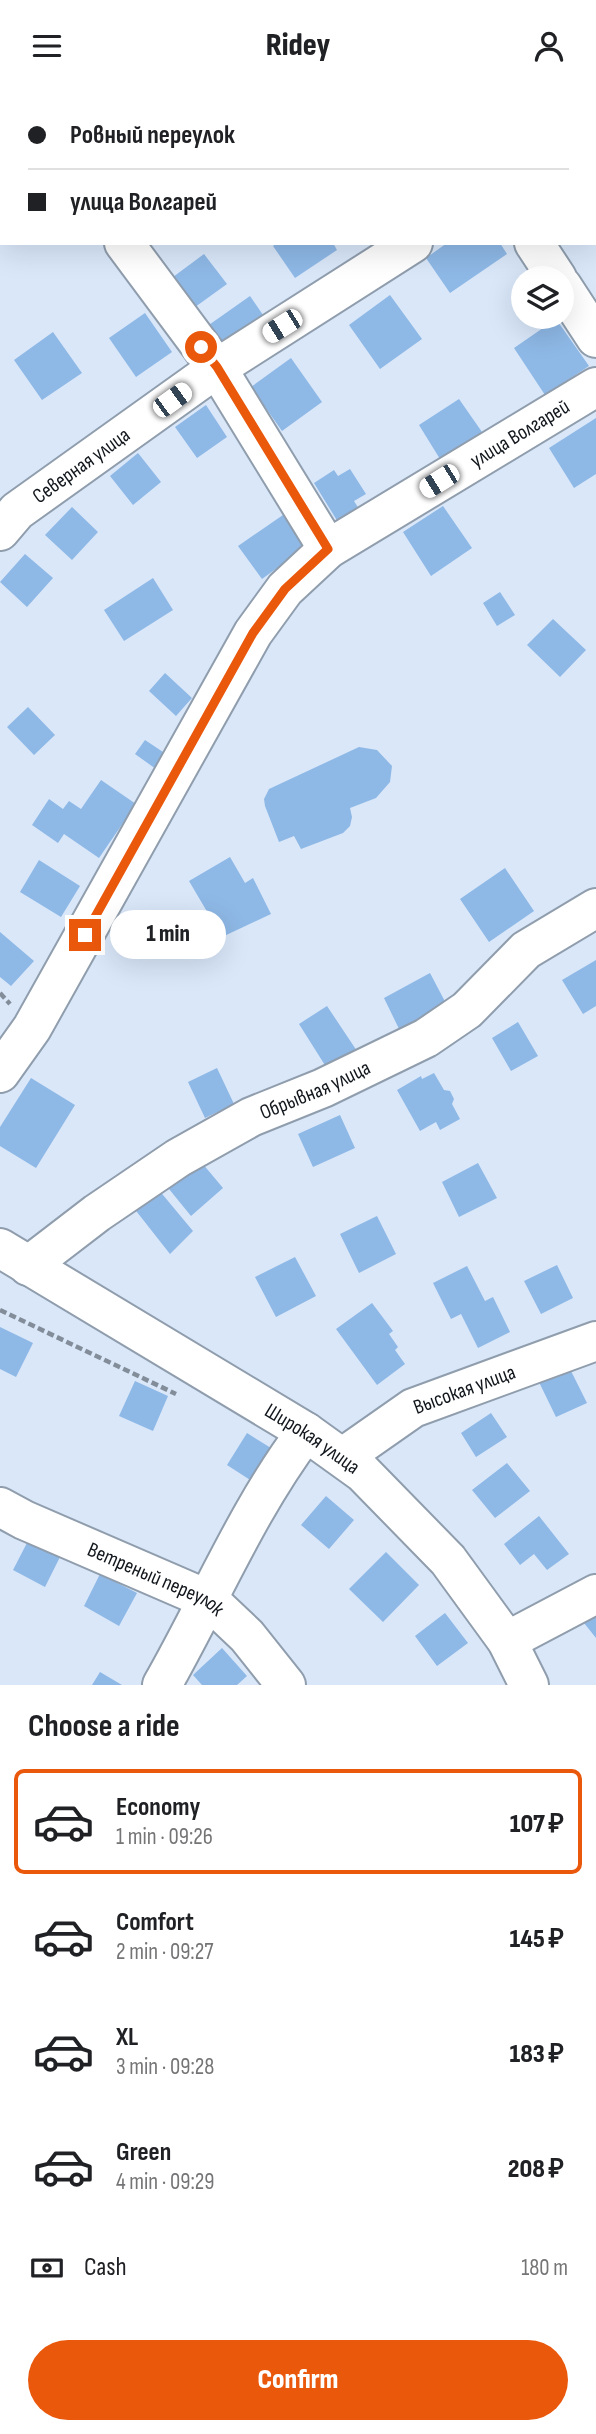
<!DOCTYPE html>
<meta charset="utf-8">
<style>
body{margin:0;font-family:"Sofia Sans Condensed",sans-serif;background:#f2f2f2;color:#202124;height:100vh;display:flex;flex-direction:column;font-size:26px;white-space:nowrap}
*{box-sizing:border-box;margin:0}
p{font-size:23px;color:#757577}
.icon{flex:none;width:38px;height:38px;fill:none;stroke:currentColor;stroke-width:2;stroke-linecap:round;stroke-linejoin:round}
.map{position:relative;height:1594px;overflow:hidden}
.details{display:flex;flex-direction:column;background:#fff;flex:1}
.details>*{flex:none}
.top-card{position:absolute;left:0px;top:0px;width:597px;height:154px;box-shadow:0 7px 28px #0002;display:grid;align-content:center;height:154px;padding:0 28px;background:#fff}
.tools{position:absolute;left:511px;top:175px;display:grid;gap:14px}
.tools a{display:grid;place-items:center;width:63px;height:63px;border-radius:50%;background:#fff;box-shadow:0 7px 28px #0002;font-size:35px}
.end{position:absolute;width:32px;height:32px;margin:-16px;border:9px solid #ea580c;background:#fff;box-shadow:0 0 0 4px #fff}
.from{border-radius:50%}
.bubble{position:absolute;height:49px;border-radius:24px;background:#fff;box-shadow:0 7px 28px #0002;font-size:23px;font-weight:800;line-height:49px;text-align:center}
.car{position:absolute;width:21px;height:42px;margin:-21px -10px;border-radius:9px;box-shadow:0 0 5px 2px #0007;background:linear-gradient(#fff 24%,#345 0 40%,#fff 0 76%,#345 0 86%,#fff 0)}
.top-card b{display:flex;align-items:center;gap:24px;height:66px;font-size:26px}
.top-card b+b{border-top:2px solid #e0e0e0}
.top-card i{width:18px;height:18px;background:#202124}
ul{padding:0;list-style:none}
li{display:flex;align-items:center;gap:21px;height:105px;margin:0 14px 10px;padding:0 14px;border:4px solid transparent;border-radius:10px}
li div{flex:1}
li b{display:block;font-size:26px}
li em{font-style:normal;font-weight:800}
li.on{border-color:#ea580c}
li>.icon{width:63px;height:63px;stroke-width:1.5}
h2{padding:0 28px;font-size:32px;line-height:84px}
.pay{display:flex;align-items:center;gap:18px;height:77px;padding:0 28px;font-size:26px}
.pay p{margin-inline-start:auto}
.button{display:flex;gap:14px;margin-top:auto;padding:14px 28px}
.button a{flex:1;height:80px;border-radius:42px;background:#ea580c;color:#fff;font-size:28px;font-weight:800;line-height:80px;text-align:center}
header{display:flex;justify-content:space-between;align-items:center;height:91px;padding:0 28px;background:#fff;font-size:32px;font-weight:800}
.map>svg:first-child{display:block}
.building{fill:#8eb8e6}
.lines{fill:none;stroke-linecap:round;stroke-linejoin:round}
.minor-casing{stroke:#8f9dad;stroke-width:42}
.path{stroke:#828d99;stroke-width:4.5;stroke-dasharray:7 3.5;stroke-linecap:butt}
.minor{stroke:#fff;stroke-width:38}
.route{stroke:#ea580c;stroke-width:9}
.labels{text-anchor:middle;dominant-baseline:central;stroke-width:6;stroke-linejoin:round;paint-order:stroke}
.street-label{font-size:21px;fill:#12171d;stroke:#fff}
</style>
<header><svg class="icon" aria-label="menu" viewBox="0 0 24 24"><path d="M4 6h16M4 12h16M4 18h16"/></svg>Ridey<svg class="icon" aria-label="person" viewBox="0 0 24 24"><circle cx="12" cy="8" r="4"/><path d="M4 21q1-7 8-7t8 7"/></svg></header>
<div class="map">
<svg width="596" height="1594" viewBox="0 0 596 1594">
<rect width="100%" height="100%" fill="#d9e7f9"/>
<path class="building" d="M277,152H333L337,159L295,187L273,155Z
M447,152H500L507,163L450,202L426,167Z
M204,163L227,193L191,219L169,189Z
M390,204L422,248L380,278L349,234Z
M250,205L263,224L220,254L206,236Z
M145,222L172,261L136,286L109,247Z
M556,228L589,275L545,304L514,257Z
M53,241L82,282L42,309L14,269Z
M291,267L322,311L282,340L251,296Z
M459,308L482,341L440,368L419,334Z
M206,314L227,346L197,367L175,336Z
M596,327V383L574,397L549,357Z
M138,362L161,391L133,414L110,385Z
M350,378L366,403L354,410L362,423L341,436L314,392L334,379L338,385Z
M443,415L472,457L431,485L403,441Z
M72,416L98,441L72,469L45,444Z
M283,424L306,456L262,488L238,455Z
M25,463L53,487L27,516L0,491Z
M153,487L173,519L124,550L104,519Z
M500,501L515,524L497,535L483,512Z
M553,528L586,559L560,586L527,554Z
M165,582L192,607L176,625L149,600Z
M28,616L55,644L34,664L7,636Z
M145,649L166,663L156,678L135,663Z
M359,656L377,659L392,675L390,691L376,707L350,717L352,726L350,735L343,742L301,758L294,745L279,751L265,715L264,708L269,698Z
M101,689L136,713L99,767L64,743L58,752L32,734L49,708L63,718L69,710L81,718Z
M230,766L245,792L253,787L271,823L222,846L189,790Z
M39,769L80,795L61,826L20,801Z
M505,777L534,820L489,851L460,808Z
M0,841L34,870L11,895L0,886Z
M596,869V915L583,923L562,889Z
M430,882L450,920L402,944L384,907Z
M327,915L357,960L328,979L299,933Z
M518,931L538,965L511,980L492,947Z
M217,977L234,1013L205,1027L188,991Z
M434,982L444,999L450,1000L454,1008L452,1013L460,1028L440,1039L436,1031L420,1040L397,999L421,985L422,988Z
M31,987L75,1014L36,1077L0,1055V1036Z
M340,1024L355,1057L313,1076L298,1043Z
M202,1072L223,1097L191,1125L169,1098Z
M478,1072L497,1107L459,1126L442,1091Z
M158,1098L193,1140L170,1163L133,1116Z
M377,1125L396,1163L359,1182L340,1143Z
M295,1166L316,1205L276,1226L255,1186Z
M557,1174L573,1207L541,1223L524,1190Z
M467,1175L485,1210L493,1206L510,1241L478,1257L461,1223L451,1228L433,1192Z
M372,1212L393,1240L389,1243L398,1256L395,1259L405,1273L377,1294L336,1238Z
M0,1236L33,1252L16,1286L0,1278Z
M567,1272L587,1312L556,1326L537,1287Z
M135,1290L168,1305L153,1340L119,1325Z
M491,1322L507,1346L476,1366L461,1342Z
M247,1342L279,1362L258,1394L227,1374Z
M507,1372L530,1400L495,1427L472,1399Z
M326,1405L354,1429L329,1458L301,1434Z
M539,1425L569,1463L547,1479L534,1463L520,1474L504,1453Z
M29,1448L61,1464L45,1496L13,1479Z
M386,1461L419,1494L383,1531L349,1498Z
M100,1483L137,1502L119,1535L84,1515Z
M445,1522L468,1552L437,1575L415,1545Z
M596,1523V1547L584,1532Z
M222,1557L247,1585L237,1594H202L193,1584Z
M100,1581L122,1594H92Z"/>
<g class="lines">
<g class="minor-casing">
<g id="minor">
<path d="M426,0L427,2"/>
<path d="M87,2L90,0"/>
<path d="M0,63L2,62"/>
<path d="M124,152L217,277L328,458"/>
<path d="M534,152L557,187"/>
<path d="M562,195L596,247"/>
<path id="s1" d="M0,440L17,420L217,277L413,152"/>
<path id="s2" d="M0,982L32,937L253,542L285,498L328,458L596,296"/>
<path id="s3" d="M0,1157L306,1341L363,1382L448,1469L507,1550L529,1594"/>
<path id="s4" d="M28,1175L97,1122L178,1067L251,1026L323,997L426,947L467,919L526,859L596,817"/>
<path id="s5" d="M343,1366L413,1317L596,1250"/>
<path id="s6" d="M0,1416L24,1429L209,1509L247,1545L286,1594"/>
<path d="M507,1550L596,1503"/>
<path d="M162,1594C210,1510 247,1419 306,1341"/>
</g>
</g>
<path class="path" d="M0,902L10,913
M0,1219L176,1303"/>
<use href="#minor" class="minor"/>
</g>
<g class="lines">
<path class="route" d="M85,844L253,542L285,498L328,458L217,276L201,256"/>
</g>
<g class="labels">
<g class="street-label">
<text stroke="none"><textPath href="#s2" startOffset="845">улица Волгарей</textPath></text>
<text stroke="none"><textPath href="#s1" startOffset="105">Северная улица</textPath></text>
<text stroke="none"><textPath href="#s4" startOffset="338">Обрывная улица</textPath></text>
<text stroke="none"><textPath href="#s5" startOffset="140">Высокая улица</textPath></text>
<text stroke="none"><textPath href="#s3" startOffset="366">Широкая улица</textPath></text>
<text stroke="none"><textPath href="#s6" startOffset="172">Ветреный переулок</textPath></text>
</g>
</g>
</svg>
<div class="tools">
<a><svg class="icon" aria-label="layers" viewBox="0 0 24 24"><path d="M12 4l9 5-9 5-9-5zM3 14l9 5 9-5"/></svg></a>
</div>
<i class="end from" style="left:201px;top:256px"></i>
<i class="end" style="left:85px;top:844px"></i>
<div class="bubble" style="left:110px;top:819px;width:116px">1 min</div>
<i class="car" style="left:282px;top:235px;rotate:238deg"></i>
<i class="car" style="left:172px;top:309px;rotate:54deg"></i>
<i class="car" style="left:439px;top:390px;rotate:238deg"></i>
<div class="top-card">
<b><i class="from"></i>Ровный переулок</b>
<b><i></i>улица Волгарей</b>
</div>
</div>
<section class="details">
<h2>Choose a ride</h2>
<ul>
<li class="on"><svg class="icon" aria-label="car" viewBox="0 0 24 24"><path d="M5 17H2v-5l4-1 3-4h7l3 4 3 1v5h-3M9 17h6M6 11h13"/><circle cx="7" cy="17" r="2"/><circle cx="17" cy="17" r="2"/></svg><div><b>Economy</b><p>1 min · 09:26</p></div><em>107 ₽</em></li>
<li><svg class="icon" aria-label="car" viewBox="0 0 24 24"><path d="M5 17H2v-5l4-1 3-4h7l3 4 3 1v5h-3M9 17h6M6 11h13"/><circle cx="7" cy="17" r="2"/><circle cx="17" cy="17" r="2"/></svg><div><b>Comfort</b><p>2 min · 09:27</p></div><em>145 ₽</em></li>
<li><svg class="icon" aria-label="car" viewBox="0 0 24 24"><path d="M5 17H2v-5l4-1 3-4h7l3 4 3 1v5h-3M9 17h6M6 11h13"/><circle cx="7" cy="17" r="2"/><circle cx="17" cy="17" r="2"/></svg><div><b>XL</b><p>3 min · 09:28</p></div><em>183 ₽</em></li>
<li><svg class="icon" aria-label="car" viewBox="0 0 24 24"><path d="M5 17H2v-5l4-1 3-4h7l3 4 3 1v5h-3M9 17h6M6 11h13"/><circle cx="7" cy="17" r="2"/><circle cx="17" cy="17" r="2"/></svg><div><b>Green</b><p>4 min · 09:29</p></div><em>208 ₽</em></li>
</ul>
<div class="pay"><svg class="icon" aria-label="cash" viewBox="0 0 24 24"><path d="M3 7h18v10H3z"/><circle cx="12" cy="12" r="2"/></svg>Cash<p>180 m</p></div>
<div class="button"><a>Confirm</a></div>
</section>
